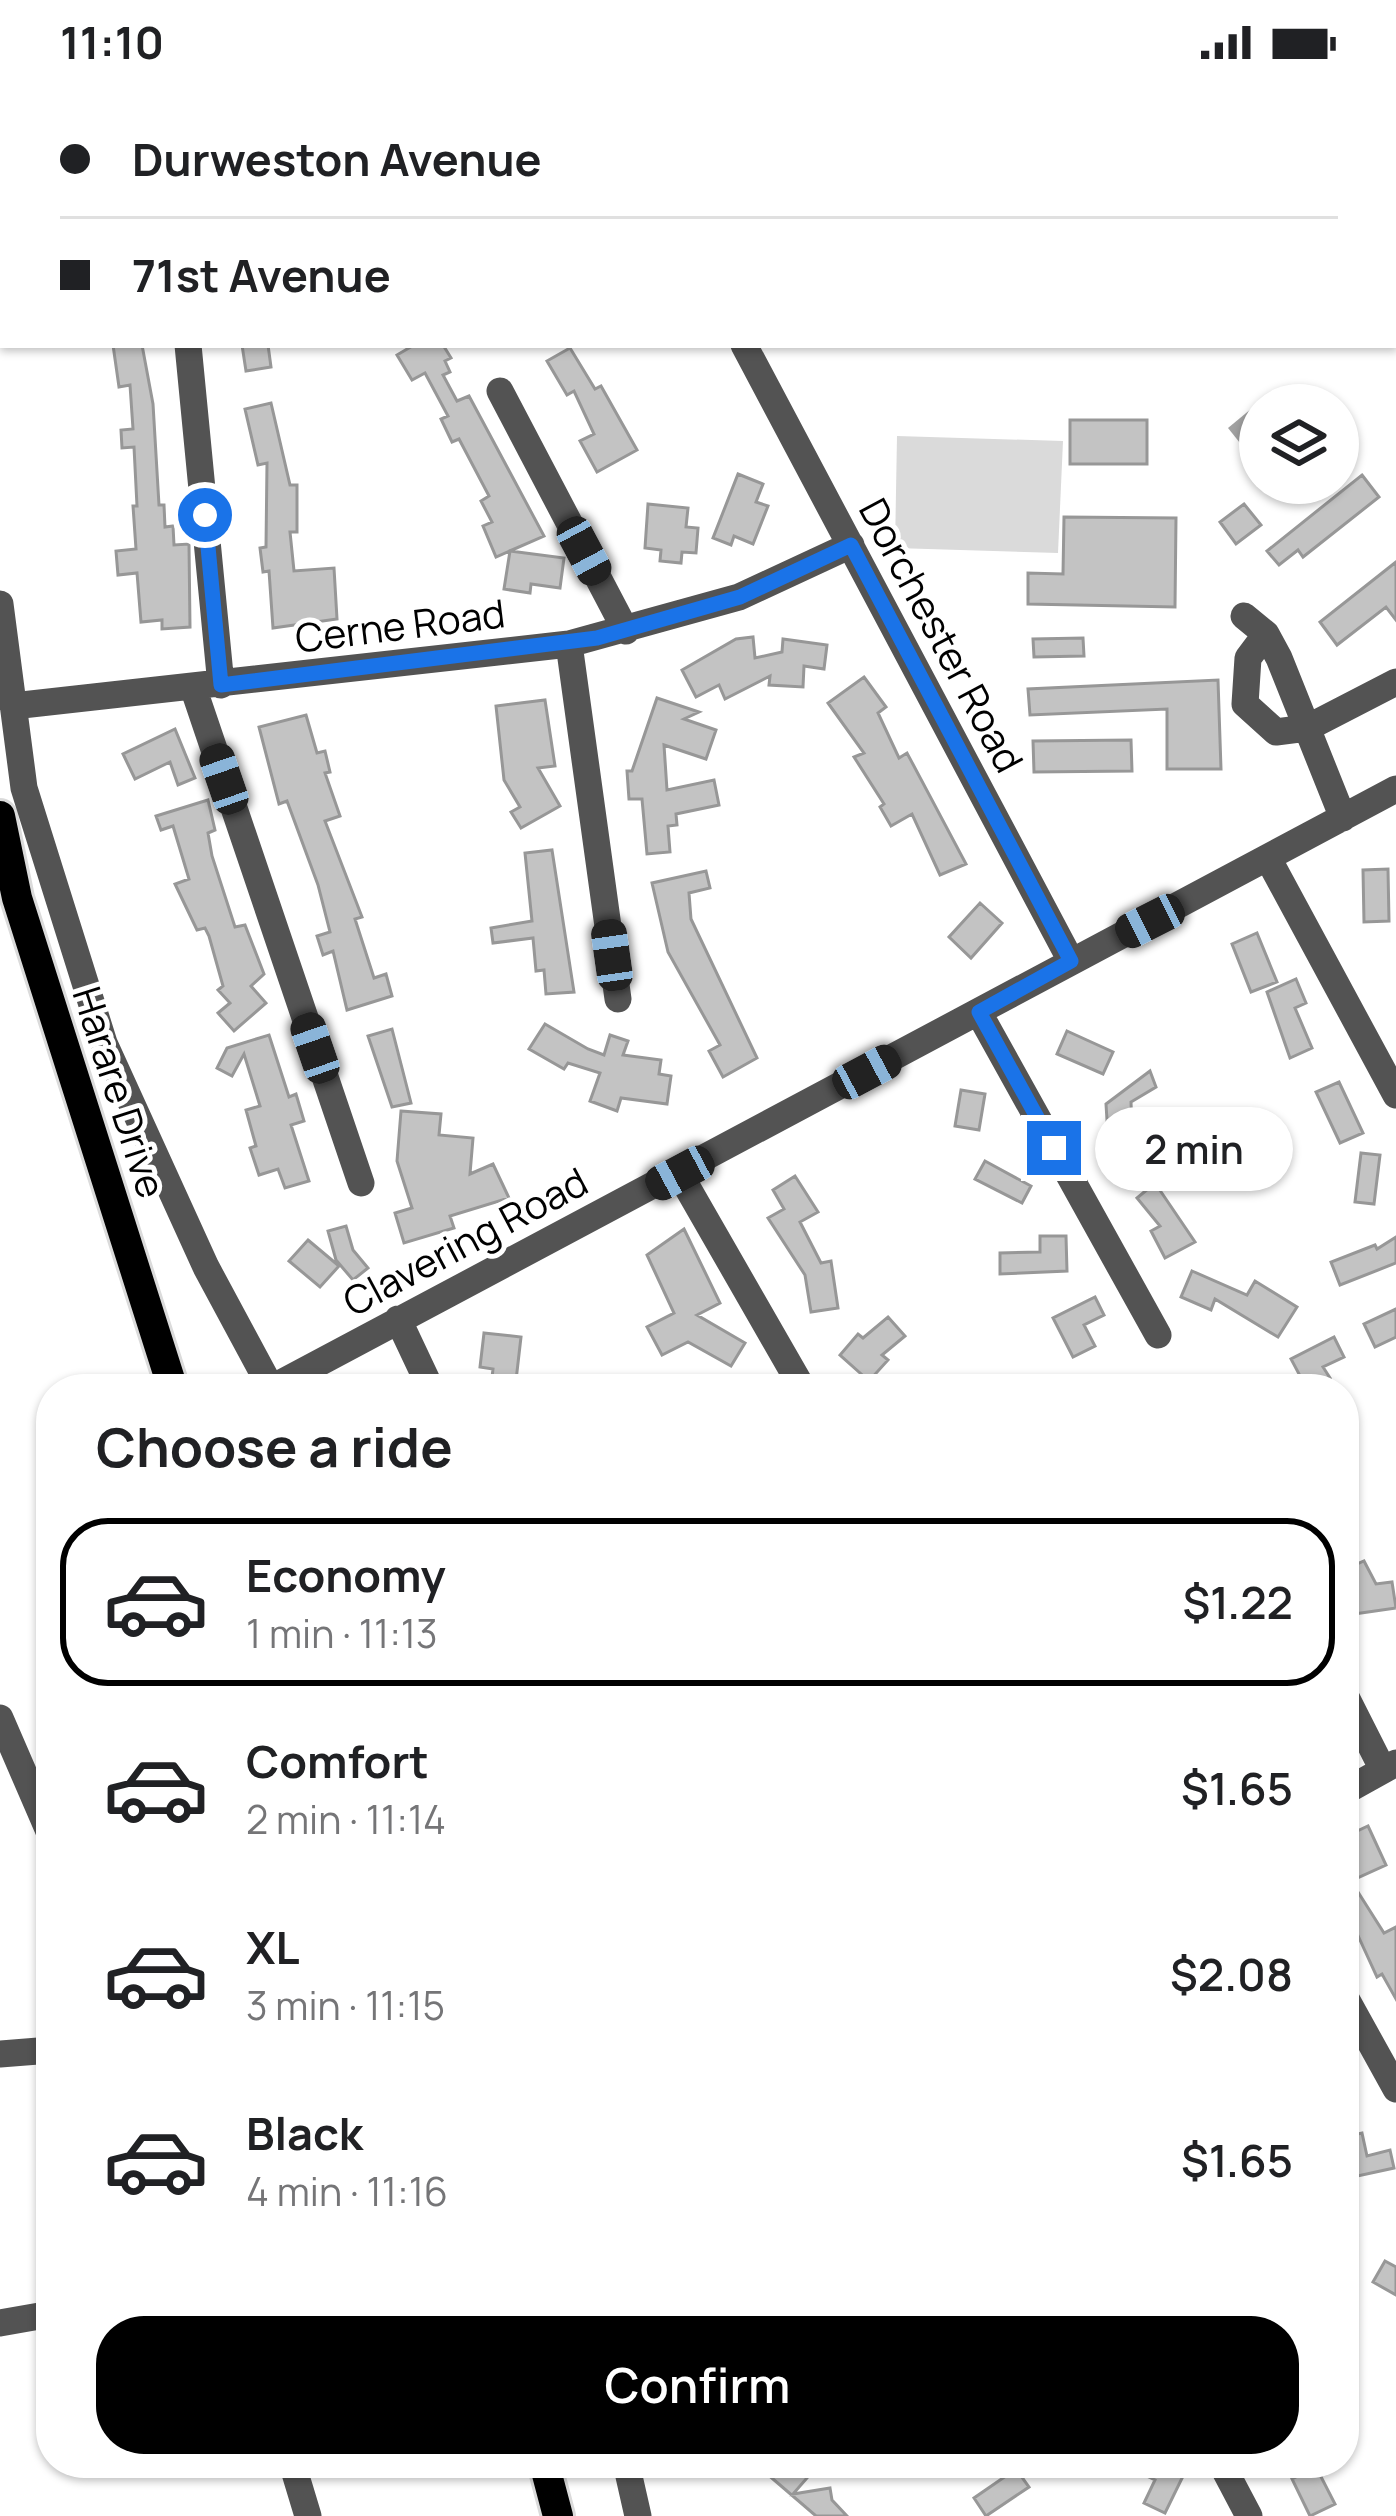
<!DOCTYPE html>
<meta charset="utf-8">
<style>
body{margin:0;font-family:Manrope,sans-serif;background:#f6f6f6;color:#202124;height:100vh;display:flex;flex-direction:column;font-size:45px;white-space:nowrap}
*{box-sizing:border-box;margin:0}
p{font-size:39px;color:#757577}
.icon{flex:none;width:66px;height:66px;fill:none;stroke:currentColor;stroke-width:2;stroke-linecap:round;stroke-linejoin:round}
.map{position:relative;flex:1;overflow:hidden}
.side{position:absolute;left:36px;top:1290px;width:1323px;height:1104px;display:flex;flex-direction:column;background:#fff;border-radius:48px;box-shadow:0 3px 9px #0004}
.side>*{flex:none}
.hud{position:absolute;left:0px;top:0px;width:1398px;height:264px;box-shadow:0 3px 9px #0004;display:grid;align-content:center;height:264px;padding:0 60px;background:#fff}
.tools{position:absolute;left:1239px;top:300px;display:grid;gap:24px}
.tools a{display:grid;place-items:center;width:120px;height:120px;border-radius:50%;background:#fff;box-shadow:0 3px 9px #0004;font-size:60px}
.end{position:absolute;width:54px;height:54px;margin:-27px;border:15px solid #1a73e8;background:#fff;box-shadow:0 0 0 6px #fff}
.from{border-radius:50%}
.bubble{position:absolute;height:84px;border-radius:42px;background:#fff;box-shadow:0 3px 9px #0004;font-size:39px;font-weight:600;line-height:84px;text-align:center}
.car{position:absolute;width:36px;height:72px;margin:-36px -18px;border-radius:15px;box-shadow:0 0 9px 3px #0007;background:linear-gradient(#222 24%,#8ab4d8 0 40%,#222 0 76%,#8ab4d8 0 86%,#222 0)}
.hud b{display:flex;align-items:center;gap:42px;height:114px;font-size:45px}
.hud b+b{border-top:3px solid #e0e0e0}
.hud i{width:30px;height:30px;background:#202124}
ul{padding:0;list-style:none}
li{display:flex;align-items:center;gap:36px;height:168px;margin:0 24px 18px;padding:0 36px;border:6px solid transparent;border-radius:48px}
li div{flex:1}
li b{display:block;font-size:45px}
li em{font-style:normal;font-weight:600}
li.selected{border-color:#000}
li>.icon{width:108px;height:108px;stroke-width:1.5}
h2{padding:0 60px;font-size:54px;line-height:144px}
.action{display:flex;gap:24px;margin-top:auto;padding:24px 60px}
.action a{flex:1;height:138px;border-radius:48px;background:#000;color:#fff;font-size:48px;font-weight:600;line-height:138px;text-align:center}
.status{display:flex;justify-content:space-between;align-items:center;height:84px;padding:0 60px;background:#fff;direction:ltr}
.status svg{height:33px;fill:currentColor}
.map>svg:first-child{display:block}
.green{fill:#dadada}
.water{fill:#a1a1a1}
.building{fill:#c3c3c3;stroke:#979797;stroke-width:3}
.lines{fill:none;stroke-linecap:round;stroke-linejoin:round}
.major-casing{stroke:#dbdbdb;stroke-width:36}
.minor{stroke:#535353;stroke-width:27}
.major{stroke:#000;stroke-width:30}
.route{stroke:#1a73e8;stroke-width:15}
.labels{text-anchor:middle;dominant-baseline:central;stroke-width:10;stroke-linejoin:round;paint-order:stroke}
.street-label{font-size:39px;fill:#000;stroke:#fff}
</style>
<div class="status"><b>11:10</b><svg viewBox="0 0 49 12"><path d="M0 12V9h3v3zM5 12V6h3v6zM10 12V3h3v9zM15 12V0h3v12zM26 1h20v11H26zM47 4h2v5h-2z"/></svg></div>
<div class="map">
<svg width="1396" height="2432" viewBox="0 0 1396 2432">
<rect width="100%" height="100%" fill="#fff"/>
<path class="green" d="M897,352L1063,357L1058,469L895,464Z"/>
<path class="water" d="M1257,320L1260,325V384L1228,344Z"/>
<path class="building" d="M113,261H142L153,320L159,421H164L165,443L173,442L174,461L189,460L190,543L162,545V536L141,538L137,489L118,491L116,467L136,465L133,422H137L134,363L122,364L121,346L133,345L130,301L119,303Z
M242,261H268L271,283L246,287Z
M414,261H443L451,274L445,277L450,288L443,291L457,317L469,312L544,452L496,473L483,442L492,438L481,417L489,412L459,355L452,358L441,335L448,332L425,289L412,296L397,271Z
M570,264L595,305L601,302L637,366L597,388L580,357L594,350L574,307L567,311L547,277Z
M271,319L290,401H297V448H290L294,487L334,484L337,535L273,544L269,487L263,488L260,464L266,463L267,379L258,381L245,325Z
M1070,336H1147V380H1070Z
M738,390L763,400L756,418L768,422L753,460L734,452L731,461L713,454Z
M1362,391L1379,413L1303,473L1298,466L1279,481L1267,467Z
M648,420L688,424L686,443L698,444L696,469L682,468L681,479L660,477L661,466L645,464Z
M1244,420L1261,441L1236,460L1220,438Z
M1064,433L1176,434L1175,523L1028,520V489L1063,490Z
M510,467L564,474L560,504L531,500L530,509L504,505Z
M1396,478V536L1386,523L1337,561L1320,538Z
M753,553L755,574L782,568L783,555L827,561L824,585L804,582L803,603L769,601L770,592L725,615L719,601L696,613L682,586L736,555Z
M1083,554L1084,572L1034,573L1033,555Z
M864,593L886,623L878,629L899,674L907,669L966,780L940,791L912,730L891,742L880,723L884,720L854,673L864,669L828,619Z
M1218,596L1221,685H1167V625L1030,631L1028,605Z
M657,614L699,628L684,635L716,646L706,675L664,661L667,706L714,696L719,721L676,730L677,741L668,742L670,768L647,770L642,715H629L627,687H632Z
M545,616L555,682L538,684L560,722L521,744L511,728L520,723L504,696L496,622Z
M306,631L317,669L325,667L330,688L325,689L340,732L325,737L362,833L355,835L374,894L386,890L392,912L347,926L333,867L323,871L317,852L330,848L318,801L287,717L279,720L259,643Z
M175,645L195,694L178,701L170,678L135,695L123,670Z
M1131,656L1132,687L1034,688L1033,657Z
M208,716L215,746L208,749L212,772L235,843L245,841L264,890L251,902L266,919L234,947L218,929L230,919L218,906L223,902L209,852L205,844L197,846L175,800L189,795L173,742L161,746L156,732Z
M552,766L574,908L546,910L544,886L536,887L533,854L493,859L491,844L532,837L525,769Z
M1388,785L1389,837L1364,838L1363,786Z
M706,787L710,804L689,809L691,835L757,974L723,993L709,967L720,961L668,868L652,799Z
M980,819L1002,839L971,874L949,853Z
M1257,849L1277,898L1251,908L1232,860Z
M1296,895L1306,919L1295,924L1312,964L1290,974L1267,908Z
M545,940L588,965L604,971L610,951L628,957L623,971L661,976L659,990L671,992L667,1020L621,1014L617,1027L590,1017L600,989L568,979L564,985L529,965Z
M392,945L411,1019L392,1023L368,952Z
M1067,947L1113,968L1103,990L1057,970Z
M269,951L289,1013L296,1010L304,1037L291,1041L309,1097L285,1104L278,1085L259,1091L250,1064L256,1062L246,1026L260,1022L244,970L232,992L217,984L227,964Z
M1150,987L1156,1003L1131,1018L1133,1067L1109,1068L1106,1020Z
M1339,998L1363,1049L1340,1059L1316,1008Z
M961,1006L985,1010L979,1046L955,1042Z
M401,1027L441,1030L439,1051L473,1054L470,1090L493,1080L509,1114L450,1132L454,1144L404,1159L395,1129L412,1124L397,1077Z
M1361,1069L1380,1071L1374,1120L1355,1118Z
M985,1077L1031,1102L1022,1119L975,1095Z
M795,1092L818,1128L800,1138L821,1179L831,1177L838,1224L811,1228L805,1191L768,1134L784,1125L773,1106Z
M1155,1099L1195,1158L1165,1174L1151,1147L1160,1142L1137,1114Z
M346,1142L353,1166L368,1184L353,1196L336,1176L328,1147Z
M684,1145L720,1219L697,1231L745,1259L731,1282L688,1258L662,1271L647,1243L674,1229L647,1171Z
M1040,1152H1066L1067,1187L1000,1190V1169L1040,1168Z
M1396,1153V1179L1340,1201L1331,1178L1375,1161L1377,1165Z
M308,1156L339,1182L320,1203L289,1177Z
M1192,1187L1247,1211L1255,1197L1297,1223L1278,1253L1215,1215L1211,1226L1181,1213Z
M1095,1213L1104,1231L1084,1241L1095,1262L1073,1273L1053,1234Z
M1396,1225V1253L1375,1263L1364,1240Z
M888,1233L905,1252L882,1271L888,1276L869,1297L840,1271L858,1250L863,1254Z
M484,1249L521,1253L515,1305L491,1302L493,1285L480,1283Z
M1334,1253L1344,1273L1323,1283L1330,1294L1307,1305L1291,1275Z
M1364,1477L1376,1500L1392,1498L1396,1524L1354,1530L1348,1484Z
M1368,1742L1386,1781L1351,1797L1384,1849L1396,1843V1915L1382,1890L1377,1893L1344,1821V1763L1355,1758L1351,1750Z
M1362,2049L1367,2072L1390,2066L1394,2084L1344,2095V2053Z
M1385,2177L1396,2183V2211L1373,2198Z
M775,2379H820L793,2410L830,2404L832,2416L847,2432H816L766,2389Z
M1119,2379H1182L1186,2386L1165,2429L1144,2419L1155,2396Z
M1316,2383L1335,2420L1310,2432L1292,2395Z
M1016,2385L1029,2403L986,2432L974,2414Z"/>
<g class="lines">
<g class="major-casing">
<path id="major" d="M0,732L17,814L173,1305
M544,2379L558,2432"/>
</g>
<path class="minor" d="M604,0L605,3
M51,3L52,0
M699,3L705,0
M0,207L3,181
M188,261L221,601
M744,261L1071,877
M500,307L626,547
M0,520L24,704L104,959L206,1183L271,1304
M1244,532L1266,550L1279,574L1343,734
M1266,550L1248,574L1245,620L1276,648L1307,644L1396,598
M569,560L618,915
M194,606L361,1099
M13,622L569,560L739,513L851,461
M1269,776L1396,1011
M979,929L1158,1251
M679,1089L803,1305
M398,1235L431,1305
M270,1305L1396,705
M1344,1609L1383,1686
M0,1634L51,1752
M1344,1708L1396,1679
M1344,1911L1396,2005
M0,1970L51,1966
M0,2239L51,2230
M292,2379L308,2432
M626,2379L638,2432
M1221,2379L1249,2432"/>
<use href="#major" class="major"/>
</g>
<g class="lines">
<path class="route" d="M205,431L221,601L597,554L740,513L851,461L1071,877L979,928L1054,1064"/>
</g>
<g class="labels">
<g class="street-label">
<text transform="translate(400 541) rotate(-7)">Cerne Road</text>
<text transform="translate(942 551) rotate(62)">Dorchester Road</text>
<text transform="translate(120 1008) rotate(72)">Harare Drive</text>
<text transform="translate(465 1157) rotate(-28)">Clavering Road</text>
</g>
</g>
</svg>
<div class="tools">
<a><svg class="icon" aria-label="layers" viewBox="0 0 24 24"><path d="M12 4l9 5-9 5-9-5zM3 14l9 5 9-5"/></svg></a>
</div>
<i class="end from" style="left:205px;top:431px"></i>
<i class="end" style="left:1054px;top:1064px"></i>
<div class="bubble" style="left:1095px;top:1023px;width:198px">2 min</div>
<i class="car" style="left:584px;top:467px;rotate:152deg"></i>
<i class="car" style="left:224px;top:695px;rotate:341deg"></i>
<i class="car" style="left:1150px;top:837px;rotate:243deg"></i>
<i class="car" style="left:612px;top:871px;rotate:352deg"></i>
<i class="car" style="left:315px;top:964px;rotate:341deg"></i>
<i class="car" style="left:867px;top:988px;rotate:62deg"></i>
<i class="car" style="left:680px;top:1089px;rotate:242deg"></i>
<div class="hud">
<b><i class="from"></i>Durweston Avenue</b>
<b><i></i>71st Avenue</b>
</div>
<section class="side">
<h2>Choose a ride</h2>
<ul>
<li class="selected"><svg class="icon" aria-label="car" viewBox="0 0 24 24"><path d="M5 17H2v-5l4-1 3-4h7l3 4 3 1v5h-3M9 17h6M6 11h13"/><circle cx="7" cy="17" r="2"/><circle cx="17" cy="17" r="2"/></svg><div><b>Economy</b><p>1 min · 11:13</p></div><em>$1.22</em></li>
<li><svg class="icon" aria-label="car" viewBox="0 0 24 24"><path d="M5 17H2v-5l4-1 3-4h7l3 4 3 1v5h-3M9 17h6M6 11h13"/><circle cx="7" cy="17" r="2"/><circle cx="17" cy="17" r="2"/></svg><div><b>Comfort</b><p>2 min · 11:14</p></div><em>$1.65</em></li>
<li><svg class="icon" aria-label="car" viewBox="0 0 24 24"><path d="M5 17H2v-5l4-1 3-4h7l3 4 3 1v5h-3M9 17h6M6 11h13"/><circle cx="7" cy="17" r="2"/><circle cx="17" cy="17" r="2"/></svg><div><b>XL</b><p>3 min · 11:15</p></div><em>$2.08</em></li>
<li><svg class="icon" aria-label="car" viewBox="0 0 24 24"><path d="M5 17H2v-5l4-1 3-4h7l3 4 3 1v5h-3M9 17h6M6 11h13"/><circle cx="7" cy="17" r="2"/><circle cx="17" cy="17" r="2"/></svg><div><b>Black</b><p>4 min · 11:16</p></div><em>$1.65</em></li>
</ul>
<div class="action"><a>Confirm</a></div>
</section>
</div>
